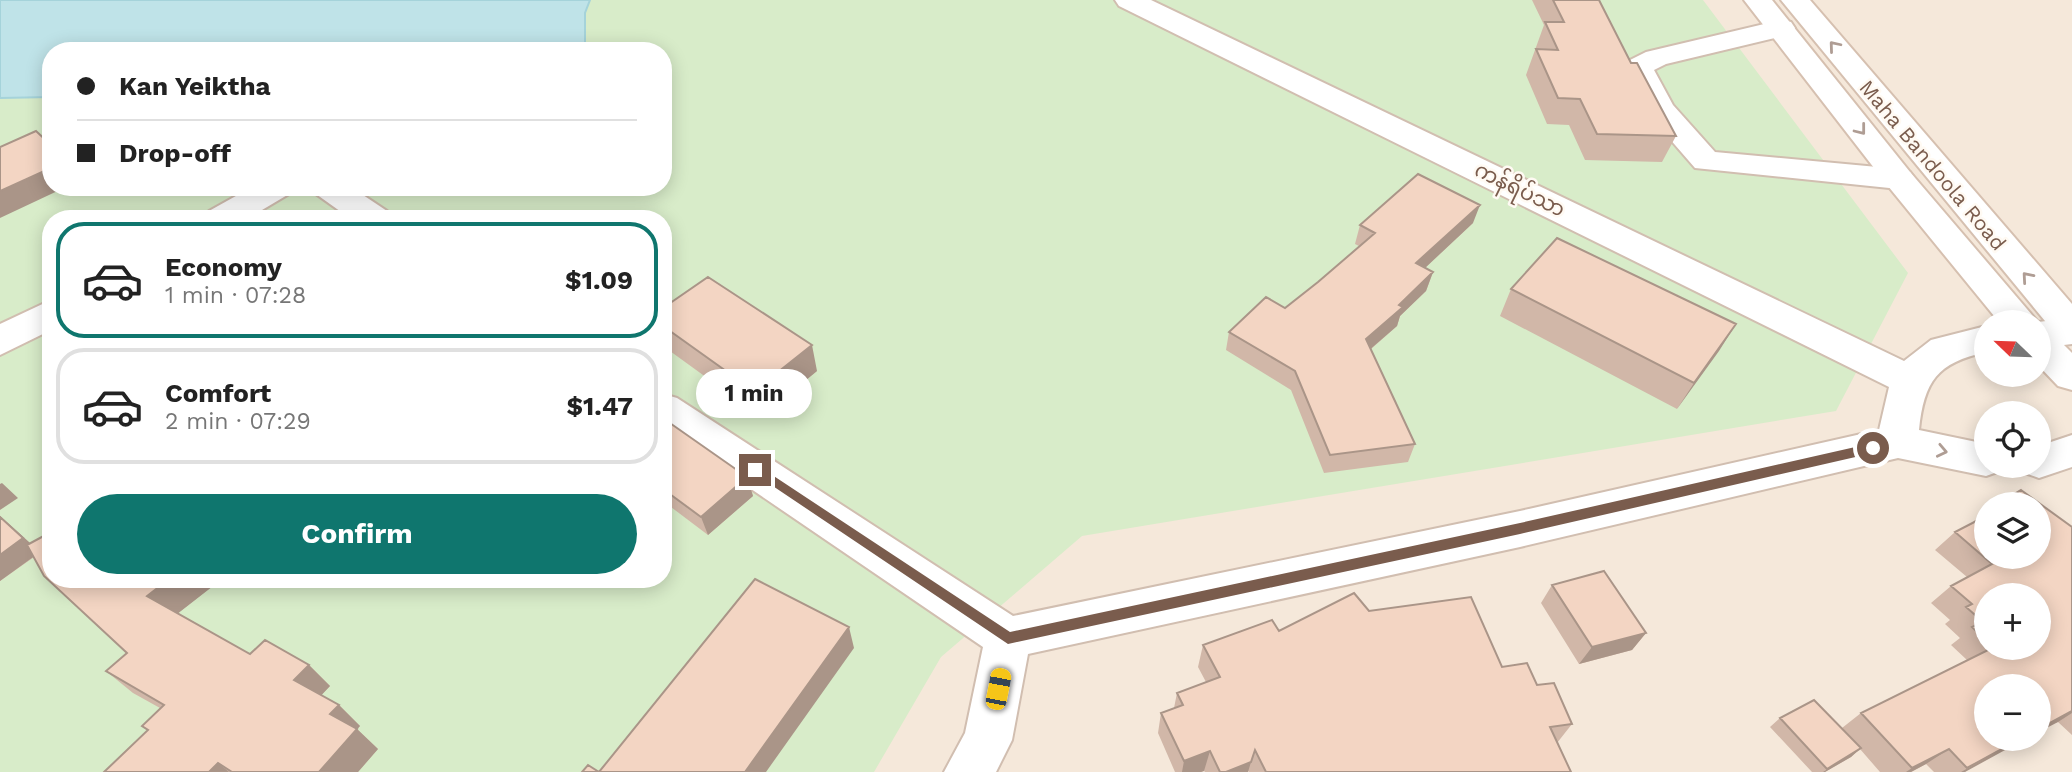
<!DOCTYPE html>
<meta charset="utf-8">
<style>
body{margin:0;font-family:"Work Sans","Noto Sans Myanmar",sans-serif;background:#f2f2f2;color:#222;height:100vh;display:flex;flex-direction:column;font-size:26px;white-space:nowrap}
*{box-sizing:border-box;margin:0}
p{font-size:23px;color:#767676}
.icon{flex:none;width:38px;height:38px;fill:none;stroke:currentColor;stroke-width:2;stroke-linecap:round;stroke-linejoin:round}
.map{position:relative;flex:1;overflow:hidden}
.details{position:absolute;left:42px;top:210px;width:630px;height:378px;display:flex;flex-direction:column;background:#fff;border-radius:28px;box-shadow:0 4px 18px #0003}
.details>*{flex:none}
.top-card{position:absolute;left:42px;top:42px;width:630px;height:154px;border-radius:28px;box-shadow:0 4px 18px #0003;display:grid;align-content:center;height:154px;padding:0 35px;background:#fff}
.needle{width:46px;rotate:293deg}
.fabs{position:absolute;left:1974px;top:310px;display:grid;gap:14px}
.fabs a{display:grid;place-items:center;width:77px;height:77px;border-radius:50%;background:#fff;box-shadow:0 4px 18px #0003;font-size:35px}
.end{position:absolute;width:32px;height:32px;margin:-16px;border:9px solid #7a5c4d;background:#fff;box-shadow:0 0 0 4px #fff}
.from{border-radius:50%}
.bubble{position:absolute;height:49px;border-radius:24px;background:#fff;box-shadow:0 4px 18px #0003;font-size:23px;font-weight:700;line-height:49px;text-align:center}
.car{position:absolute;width:21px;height:42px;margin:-21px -10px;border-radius:9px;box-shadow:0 0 5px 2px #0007;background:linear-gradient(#f5c518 24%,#345 0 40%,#f5c518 0 76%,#345 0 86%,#f5c518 0)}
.top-card b{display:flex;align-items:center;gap:24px;height:66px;font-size:26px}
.top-card b+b{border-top:2px solid #e0e0e0}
.top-card i{width:18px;height:18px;background:#222}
ul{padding:12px 0 0;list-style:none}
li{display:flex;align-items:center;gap:21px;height:116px;margin:0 14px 10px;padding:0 21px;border:4px solid #e0e0e0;border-radius:28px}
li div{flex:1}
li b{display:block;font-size:26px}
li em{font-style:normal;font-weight:700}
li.active{border-color:#0f766e}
li>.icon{width:63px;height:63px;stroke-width:1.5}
.cta{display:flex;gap:14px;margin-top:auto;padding:14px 35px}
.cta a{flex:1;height:80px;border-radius:42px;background:#0f766e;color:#fff;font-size:28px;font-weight:700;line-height:80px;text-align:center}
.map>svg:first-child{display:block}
.residential{fill:#f5e8da;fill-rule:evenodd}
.green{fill:#d8ecc9;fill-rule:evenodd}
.water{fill:#bfe3e8;stroke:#a5d3da;stroke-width:2}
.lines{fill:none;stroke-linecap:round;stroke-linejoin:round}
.minor-casing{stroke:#d1beb0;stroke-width:4}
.secondary-casing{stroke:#d6c0b0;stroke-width:4}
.minor{fill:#fff;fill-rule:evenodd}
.secondary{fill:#fff;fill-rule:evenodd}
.wall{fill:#d1b7a8;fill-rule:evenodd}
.shaded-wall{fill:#aa9588}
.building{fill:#f3d5c3;stroke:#aa9588;stroke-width:2}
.oneway{stroke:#af9d94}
.route{fill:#7a5c4d}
.labels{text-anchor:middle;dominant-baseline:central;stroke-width:5;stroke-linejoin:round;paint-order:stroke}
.street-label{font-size:21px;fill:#7a5c4d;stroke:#fffaf3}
</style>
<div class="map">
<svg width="2072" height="772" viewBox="0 0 2072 772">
<rect width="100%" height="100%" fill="#fdf6ec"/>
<path class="residential" d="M0,0H2072V772H0ZM51,51H663V187H51ZM51,219H663V579H51ZM1986,322H2039V374H1986ZM1986,413H2039V466H1986ZM1986,504H2039V556H1986ZM1986,595H2039V648H1986ZM1986,686H2039V738H1986Z"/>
<path class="green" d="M0,0H1703L1908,273L1836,411L1082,536L941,657L874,772H0ZM51,51H663V187H51ZM51,219H663V579H51Z"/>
<path class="water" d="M0,0H590L585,13V51H51V97L0,98Z"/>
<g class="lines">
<g class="minor-casing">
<path id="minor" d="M1115,0H1151L1904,361L1931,340L1986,326V352C1937,363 1924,381 1919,430L1986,444V466H2003L2000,471L1986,476L1898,458L1520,547L1028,654L1012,740L996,772H944L965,733L983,647L663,429V394L677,398L1013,616L1520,511L1879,430L1889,387L1119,6Z
M1781,20L1791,22L1795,28L1791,34L1666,64L1654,70L1673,105L1715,152L1899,169L1910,172L1915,179L1910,186L1899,189L1695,168L1649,115L1623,67L1628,61L1646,52Z
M252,187H293L289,194L247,219H204L209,211Z
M312,187H351L387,211L392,219H351L316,194Z
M51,300V330L0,355V324Z
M2072,318V344L2039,348L2038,322Z
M2072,435V467L2039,478L2025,473L2020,466H2039V446Z"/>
</g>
<g class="secondary-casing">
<path id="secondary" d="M1744,0H1772L1910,172L2038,322H1999L1888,186Z
M1781,0H1810L2072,304V342L2059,338Z
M2039,329L2052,333L2072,353V390L2058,386L2039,366Z"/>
</g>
<use href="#minor" class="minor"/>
<use href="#secondary" class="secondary"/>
</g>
<path class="wall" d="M1532,0H1599L1631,63L1676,136L1662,162L1585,160L1569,125L1547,124L1526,75L1544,25Z
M1473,223L1425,268L1433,272L1426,291L1400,316L1397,326L1371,349L1415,444L1408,462L1324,473L1291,390L1226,350L1229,332L1285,308L1318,282L1359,246L1355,244L1360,225Z
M1511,289L1736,324L1677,409L1500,316Z
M663,308L817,371L761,417L663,346Z
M663,424L747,477L753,496L708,535L663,501Z
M1983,513L2072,527V735L2058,722L1986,738L1965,772H1934L1926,764L1911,772H1880L1860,749L1851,757L1825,772H1812L1770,727L1780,718L1842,728L1861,713L1967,660L1951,645L1960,638L1945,624L1950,620L1931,603L1951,586L1967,577L1935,550L1955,532L1972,523ZM1986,595L2039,648H1986Z
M0,516L30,543L51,532V579H222L178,613L250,654L265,640L309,665L330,686L321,695L339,705L360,726L357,729L378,749L358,772H104L148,730L142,726L160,708L133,693L106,671L127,653L44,576L34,557L0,581Z
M1552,585L1646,633L1632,650L1579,664L1541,603Z
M1369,611L1502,667L1537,685L1572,724L1557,743L1571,772H1249L1248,771V772H1205L1204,771L1201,772H1175L1158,733L1161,713L1174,708L1177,693L1206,682L1198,667L1203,645L1279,631Z"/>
<path class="shaded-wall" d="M51,168V187H66L0,218V191Z
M1480,205L1473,223L1410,282L1416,263Z
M1433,272L1426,291L1400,316L1397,326L1360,358L1366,339L1399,305Z
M1736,324L1719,351L1677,409L1694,383Z
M812,345L817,371L761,417L754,391Z
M747,477L753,496L708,535L701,517Z
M2,483L18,498L0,510V484Z
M0,516L40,552L0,581Z
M169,579H222L172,618L147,596Z
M849,627L854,648L766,772H745Z
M1646,633L1632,650L1579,664L1592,647Z
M309,665L330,686L316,701L294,680Z
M339,705L360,726L352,735L330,714Z
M2072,711V713L2058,722L2039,732V729Z
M357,729L378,749L358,772H319Z
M2022,738H2027L1965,772H1961Z
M1861,748L1851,757L1825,772H1823Z
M1949,749L1926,764L1911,772H1906L1912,768Z
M1210,751L1204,771L1201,772H1182L1184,761Z
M1251,762L1248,772H1226Z
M218,763L229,772H209Z"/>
<path class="building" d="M1553,0H1599L1631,63H1637L1676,136L1597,134L1580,99L1558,98L1536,49L1558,50L1545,22H1564Z
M36,131L51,145V168L0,191V147Z
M1418,174L1480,205L1416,263L1433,272L1399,305L1403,307L1366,339L1415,444L1330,455L1295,371L1229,332L1266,297L1285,308L1318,282L1375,233L1360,225Z
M1557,238L1736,324L1694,383L1511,289Z
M708,277L812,345L754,391L663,326V308Z
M667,421L747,477L701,517L663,489V424Z
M2021,490L2072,527V711L2039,729V686H1986V738H2022L1967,768L1949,749L1912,768L1861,713L1992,648H2039V595H1986V640L1972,627L1983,622L1966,607L1972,604L1951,586L1992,564L1955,532L1986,516V556H2039V504H1998Z
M0,517L23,538L0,555Z
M51,532V579H169L147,596L250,654L265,640L309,665L294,680L339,705L330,714L357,729L319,772H232L218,763L209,772H104L148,730L142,726L164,705L106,671L127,653L44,576L27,545Z
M1604,571L1646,633L1592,647L1552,585Z
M755,579L849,627L745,772H582L588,765L599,772Z
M1354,593L1369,611L1471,597L1502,667L1527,663L1537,685L1554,683L1572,724L1550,727L1571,772H1266L1255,750L1251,762L1226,772H1220L1210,751L1184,761L1161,713L1183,705L1177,693L1220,677L1203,645L1272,620L1279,631Z
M1814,700L1861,748L1827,769L1780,718Z"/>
<defs><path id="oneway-chevron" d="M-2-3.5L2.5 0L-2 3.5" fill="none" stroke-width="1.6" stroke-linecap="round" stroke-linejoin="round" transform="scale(1.75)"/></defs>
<g class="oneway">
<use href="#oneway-chevron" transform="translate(1834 46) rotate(-130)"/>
<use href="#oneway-chevron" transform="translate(1861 130) rotate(52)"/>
<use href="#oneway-chevron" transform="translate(2027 277) rotate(-131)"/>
<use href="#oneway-chevron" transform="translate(1942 451) rotate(12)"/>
</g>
<path class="route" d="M1873,443L1879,448L1873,453L1520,534L1008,644L749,470L755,466L760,467L1010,632L1520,523Z"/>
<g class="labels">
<g class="street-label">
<text transform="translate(1933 165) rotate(50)">Maha Bandoola Road</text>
<text transform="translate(1520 189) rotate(26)">ကန်ရိပ်သာ</text>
</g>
</g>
</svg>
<div class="fabs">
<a><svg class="needle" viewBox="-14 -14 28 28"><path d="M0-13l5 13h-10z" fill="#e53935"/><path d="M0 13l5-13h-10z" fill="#767676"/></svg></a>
<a><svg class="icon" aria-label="locate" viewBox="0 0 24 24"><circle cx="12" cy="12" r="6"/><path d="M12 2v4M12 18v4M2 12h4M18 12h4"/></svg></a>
<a><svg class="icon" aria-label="layers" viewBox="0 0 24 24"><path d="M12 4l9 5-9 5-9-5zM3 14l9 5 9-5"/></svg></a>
<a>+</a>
<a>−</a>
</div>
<i class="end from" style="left:1873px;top:448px"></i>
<i class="end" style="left:755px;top:470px"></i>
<div class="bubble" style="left:696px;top:369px;width:116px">1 min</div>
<i class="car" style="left:998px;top:689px;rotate:11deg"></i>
<div class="top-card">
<b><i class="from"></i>Kan Yeiktha</b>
<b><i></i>Drop-off</b>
</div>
<section class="details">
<ul>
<li class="active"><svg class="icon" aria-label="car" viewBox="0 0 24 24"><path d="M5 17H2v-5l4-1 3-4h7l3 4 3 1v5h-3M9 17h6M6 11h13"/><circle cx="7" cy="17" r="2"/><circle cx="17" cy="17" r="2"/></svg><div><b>Economy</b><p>1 min · 07:28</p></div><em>$1.09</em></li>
<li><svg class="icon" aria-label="car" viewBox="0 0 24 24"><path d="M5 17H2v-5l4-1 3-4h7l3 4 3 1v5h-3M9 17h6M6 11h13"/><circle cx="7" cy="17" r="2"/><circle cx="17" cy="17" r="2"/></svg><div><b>Comfort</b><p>2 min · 07:29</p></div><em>$1.47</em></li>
</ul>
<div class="cta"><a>Confirm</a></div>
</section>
</div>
